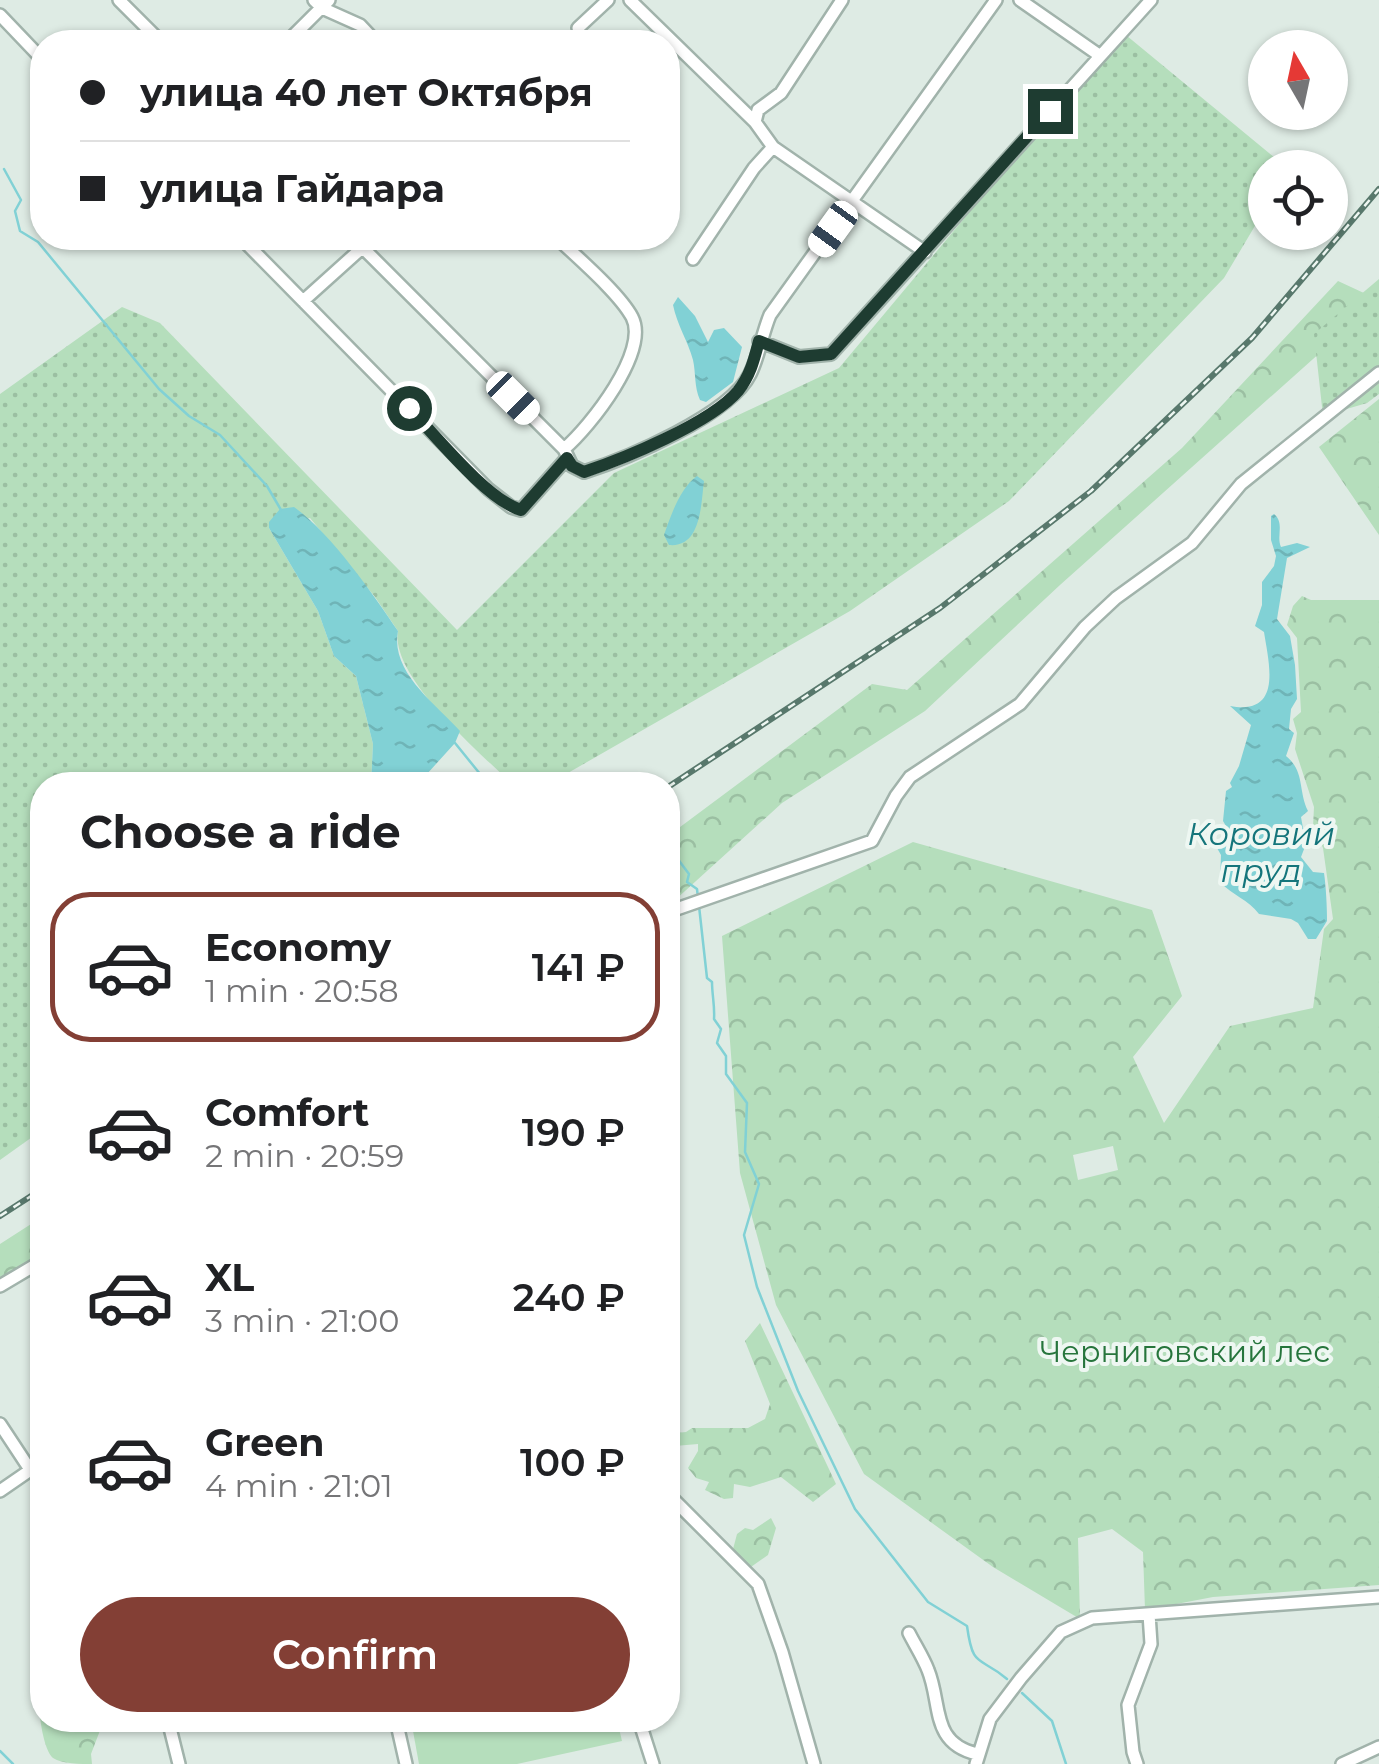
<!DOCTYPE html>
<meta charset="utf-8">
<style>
body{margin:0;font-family:Montserrat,sans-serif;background:#f2f2f2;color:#202124;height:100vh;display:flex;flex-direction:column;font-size:38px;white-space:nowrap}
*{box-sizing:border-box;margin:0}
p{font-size:32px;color:#757577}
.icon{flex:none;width:55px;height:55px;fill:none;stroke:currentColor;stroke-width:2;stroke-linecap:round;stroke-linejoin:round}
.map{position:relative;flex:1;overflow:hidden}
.drawer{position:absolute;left:30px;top:772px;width:650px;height:960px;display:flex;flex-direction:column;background:#fff;border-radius:40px;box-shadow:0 2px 8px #0004}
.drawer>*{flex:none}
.guide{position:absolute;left:30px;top:30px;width:650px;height:220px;border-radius:40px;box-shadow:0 2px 8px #0004;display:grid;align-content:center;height:220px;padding:0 50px;background:#fff}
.needle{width:65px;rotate:351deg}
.buttons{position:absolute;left:1248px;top:30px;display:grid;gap:20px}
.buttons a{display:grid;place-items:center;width:100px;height:100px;border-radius:50%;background:#fff;box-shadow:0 2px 8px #0004;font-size:50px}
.end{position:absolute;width:45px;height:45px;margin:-22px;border:12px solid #1e3c31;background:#fff;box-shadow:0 0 0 5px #fff}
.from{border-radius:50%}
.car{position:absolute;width:30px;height:60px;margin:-30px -15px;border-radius:12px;box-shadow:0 0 8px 2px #0007;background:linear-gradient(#fff 24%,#345 0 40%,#fff 0 76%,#345 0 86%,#fff 0)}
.guide b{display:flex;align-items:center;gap:35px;height:95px;font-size:38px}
.guide b+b{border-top:2px solid #e0e0e0}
.guide i{width:25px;height:25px;background:#202124}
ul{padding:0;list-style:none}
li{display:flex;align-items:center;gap:30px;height:150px;margin:0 20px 15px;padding:0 30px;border:5px solid transparent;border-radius:40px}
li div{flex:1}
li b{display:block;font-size:38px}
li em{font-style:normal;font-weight:600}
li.on{border-color:#833f35}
li>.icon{width:90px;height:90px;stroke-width:1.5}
h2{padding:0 50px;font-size:45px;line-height:120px}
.cta{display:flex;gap:20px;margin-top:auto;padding:20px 50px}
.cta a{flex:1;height:115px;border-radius:60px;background:#833f35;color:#fff;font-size:40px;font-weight:600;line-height:115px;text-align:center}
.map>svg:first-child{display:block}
.green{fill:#b5debc}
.forest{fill:url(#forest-crowns);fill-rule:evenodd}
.garden{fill:url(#garden-dots)}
.water{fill:url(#water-ripples)}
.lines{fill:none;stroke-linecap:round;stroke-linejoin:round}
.stream{stroke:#81d1d5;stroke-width:2.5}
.minor-casing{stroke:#a1b3ab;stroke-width:16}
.minor{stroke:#fff;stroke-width:11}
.rail-casing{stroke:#58786c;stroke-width:6}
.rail{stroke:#eef7f2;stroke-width:2.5;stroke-dasharray:8;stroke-linecap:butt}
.route{stroke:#1e3c31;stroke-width:12}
.labels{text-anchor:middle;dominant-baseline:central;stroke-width:8;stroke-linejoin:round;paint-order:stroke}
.park-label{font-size:30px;fill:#26753c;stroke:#eef7f2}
.water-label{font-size:32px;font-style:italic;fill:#14757b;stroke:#eef7f2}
</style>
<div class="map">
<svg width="1379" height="1764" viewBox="0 0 1379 1764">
<defs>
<pattern id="forest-crowns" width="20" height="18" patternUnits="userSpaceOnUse" patternTransform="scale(2.5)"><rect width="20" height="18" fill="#b5debc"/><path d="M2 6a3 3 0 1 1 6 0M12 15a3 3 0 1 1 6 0" fill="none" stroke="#9bbfa2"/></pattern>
<pattern id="garden-dots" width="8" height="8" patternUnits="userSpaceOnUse" patternTransform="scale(2.5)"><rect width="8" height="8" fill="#b5debc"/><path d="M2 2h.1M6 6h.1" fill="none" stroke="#9bbfa2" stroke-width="1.8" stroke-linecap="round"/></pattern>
<pattern id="water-ripples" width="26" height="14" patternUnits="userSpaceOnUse" patternTransform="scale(2.5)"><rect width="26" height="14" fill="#81d1d5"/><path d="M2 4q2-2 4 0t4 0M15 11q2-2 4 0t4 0" fill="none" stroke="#6fb4b7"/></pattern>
</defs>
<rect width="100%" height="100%" fill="#deebe4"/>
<path class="green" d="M411,1720H617L622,1741L517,1764H419Z"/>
<path class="forest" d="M1338,281L1379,300L1060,585L925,711L782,803L674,901L668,872V836L872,684L907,690L1182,448Z
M1379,399V535L1319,447Z
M1302,596L1311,600H1379V1585L1213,1597L1145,1610L1143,1552L1112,1529L1078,1538L1080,1619L993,1567L864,1474L776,1305L740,1173L722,936L913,842L1152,910L1182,996L1133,1057L1164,1123L1230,1026L1313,1008L1324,929L1333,919L1323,848L1313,827L1314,807L1295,749L1297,733L1293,719L1301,712L1297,638L1287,625L1293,606ZM1113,1146L1118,1170L1078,1180L1073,1155Z
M42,1217V1258L0,1285V1244Z
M760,1323L836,1484L813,1502L781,1477L750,1487L734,1484L733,1498L724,1499L705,1490L709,1482L696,1478L688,1468L698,1451V1444L675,1446L668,1457V1434L674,1439L676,1433L686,1432L692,1428H748L765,1419L770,1404L745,1341Z
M771,1518L776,1528L768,1555L748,1569L732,1553L737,1534L745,1528L753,1530Z
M42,1672V1720H104L91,1754L92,1764C81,1764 62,1764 53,1758C40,1746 35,1687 42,1672Z"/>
<path class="garden" d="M1121,31L1286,167L1265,168V209L1224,278L1009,501L850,611L547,785H513C481,753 390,677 398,631L375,597L310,518L269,528L318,611L334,656L356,676L373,744L371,785H42V1130L0,1160V394L122,307L160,323L457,630L614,473L839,368Z
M1379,279V394L1367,403L1323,416L1314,334Z"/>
<path class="water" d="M678,297L695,316L708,342L714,330L724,328L742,347L733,382L706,402L700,400C694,387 696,373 693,360C688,341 677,325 673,305Z
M697,476L704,481C701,505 701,548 669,545L664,535C671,515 680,488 697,476Z
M294,507C330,532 373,594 398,631C390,672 436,704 460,731L455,743L417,785H371L373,744L356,676L334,656L318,611L269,528V522L280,509Z
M1274,514C1285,523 1276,536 1281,547L1297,543L1310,547L1287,558L1277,619L1290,636L1295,665L1297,699L1291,709L1289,729L1294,733L1286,756C1305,771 1298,791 1308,811L1301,817L1303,828L1310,830L1315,837L1306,844L1301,857L1313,872L1324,873C1326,886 1327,908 1327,921L1316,939H1308L1298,923L1291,919L1259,914C1248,899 1233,896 1220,882L1221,855L1217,848L1226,826L1223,821L1226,791L1232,787L1230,783L1239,766L1251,725L1230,706C1283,716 1269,664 1264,632L1255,626L1262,605V582L1274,566L1276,556L1271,540V516Z"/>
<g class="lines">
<path class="stream" d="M4,169L21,200L15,211L20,231L38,242L159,389L189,416L220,435L267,486L281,510
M455,743L489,785
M600,785V782L622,777L629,785
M668,846L689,874L687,882L697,889L698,898
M699,906L707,978L712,982C712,995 715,1006 714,1019L721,1029L717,1043L726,1056V1074L747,1103L745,1152L759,1184L744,1235L757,1287L798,1391L855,1509L928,1602L967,1626C973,1670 979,1655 1007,1679
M1022,1693L1052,1721L1066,1764
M0,1751L13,1764"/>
<g class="minor-casing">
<path id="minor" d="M119,0L161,42
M314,0L322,8L360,25L376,42
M630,0L755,122L773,147L925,252
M1020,0L1099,55
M0,15L42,59
M578,28L608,0
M287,42L329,0
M755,122L758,110L781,93L842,0
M241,238L488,489L511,507L521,510L567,458
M353,238L564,449L572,466L584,472C626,459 730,415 750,374C759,356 762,334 770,315L996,0
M557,238C578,258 619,293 632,317C650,351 590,427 564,449
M693,259L754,168L773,147
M303,301L373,238
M759,341L799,357L831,354L1151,0
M668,912L872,841L896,796L910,777L1020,704L1085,627L1116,598L1192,543L1241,484L1379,373
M0,1286L42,1261
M0,1424L31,1471
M0,1491L42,1462
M668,1498L671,1497L758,1584L782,1652L814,1764
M909,1633C915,1645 923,1657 928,1670C942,1704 930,1743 977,1754
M168,1720L179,1764
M396,1720L406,1764
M639,1720L653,1764
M976,1764L990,1719L1021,1678L1061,1632L1092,1618L1379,1597
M1137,1764L1133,1752L1128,1705L1151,1644L1149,1614
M1342,1764L1379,1747"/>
</g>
<use href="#minor" class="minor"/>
<g class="rail-casing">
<path id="rail" d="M668,787L940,608L1091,491L1252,338L1379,189
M0,1216L42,1189"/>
</g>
<use href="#rail" class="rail"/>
</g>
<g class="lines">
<path class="route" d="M409,408C436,436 486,499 521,510L567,458L572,466L584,472C623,459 711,423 738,391C750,376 754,360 759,341L799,357L831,354L1050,111"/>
</g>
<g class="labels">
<g class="park-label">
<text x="1185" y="1351">Черниговский лес</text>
</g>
<g class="water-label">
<text x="1261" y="833">Коровий<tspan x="1261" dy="37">пруд</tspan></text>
</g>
</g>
</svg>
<div class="buttons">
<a><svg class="needle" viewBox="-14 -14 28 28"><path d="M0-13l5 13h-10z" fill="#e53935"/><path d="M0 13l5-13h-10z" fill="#757577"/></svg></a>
<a><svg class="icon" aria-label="locate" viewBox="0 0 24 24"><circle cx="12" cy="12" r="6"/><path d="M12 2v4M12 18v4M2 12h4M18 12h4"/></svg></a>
</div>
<i class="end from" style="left:409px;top:408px"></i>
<i class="end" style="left:1050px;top:111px"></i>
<i class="car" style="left:833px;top:229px;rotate:216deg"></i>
<i class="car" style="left:513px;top:398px;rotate:135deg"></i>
<div class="guide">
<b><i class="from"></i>улица 40 лет Октября</b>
<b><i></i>улица Гайдара</b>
</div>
<section class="drawer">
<h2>Choose a ride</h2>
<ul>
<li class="on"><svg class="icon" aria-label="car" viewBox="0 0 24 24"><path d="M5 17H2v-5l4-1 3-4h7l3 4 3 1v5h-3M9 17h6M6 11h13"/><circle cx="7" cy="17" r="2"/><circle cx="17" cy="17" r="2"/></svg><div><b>Economy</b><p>1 min · 20:58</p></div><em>141 ₽</em></li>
<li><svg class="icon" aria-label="car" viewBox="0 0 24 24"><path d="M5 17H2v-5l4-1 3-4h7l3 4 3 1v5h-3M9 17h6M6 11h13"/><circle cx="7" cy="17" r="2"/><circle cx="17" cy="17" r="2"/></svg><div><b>Comfort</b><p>2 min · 20:59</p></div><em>190 ₽</em></li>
<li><svg class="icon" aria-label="car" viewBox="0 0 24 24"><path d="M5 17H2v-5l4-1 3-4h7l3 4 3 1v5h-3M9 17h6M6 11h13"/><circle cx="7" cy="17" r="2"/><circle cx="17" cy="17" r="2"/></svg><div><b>XL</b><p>3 min · 21:00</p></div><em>240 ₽</em></li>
<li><svg class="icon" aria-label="car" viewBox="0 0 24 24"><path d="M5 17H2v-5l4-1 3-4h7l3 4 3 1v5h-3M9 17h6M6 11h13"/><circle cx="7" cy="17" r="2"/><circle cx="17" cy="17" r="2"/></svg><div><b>Green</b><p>4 min · 21:01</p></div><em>100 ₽</em></li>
</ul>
<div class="cta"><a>Confirm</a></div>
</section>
</div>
